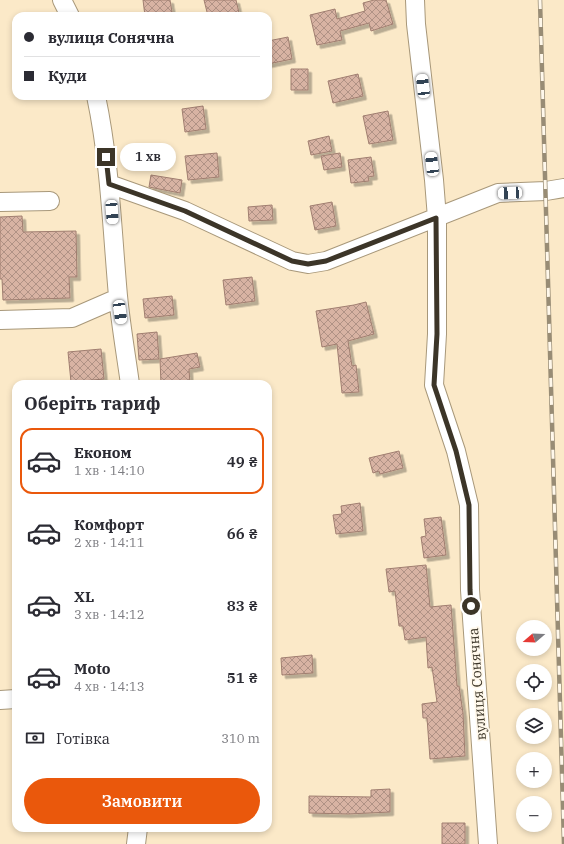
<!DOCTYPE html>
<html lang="uk">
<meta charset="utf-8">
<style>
body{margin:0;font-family:"IBM Plex Serif",serif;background:#f7f7f7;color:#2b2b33;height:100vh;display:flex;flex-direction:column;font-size:15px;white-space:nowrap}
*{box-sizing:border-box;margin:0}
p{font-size:13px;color:#7c7c81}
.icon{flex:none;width:22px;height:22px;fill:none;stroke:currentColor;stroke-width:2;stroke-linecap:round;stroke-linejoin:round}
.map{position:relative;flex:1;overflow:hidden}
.panel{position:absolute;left:12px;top:380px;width:260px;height:452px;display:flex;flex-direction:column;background:#fff;border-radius:12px;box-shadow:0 2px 6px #0003}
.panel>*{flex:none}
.hud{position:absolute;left:12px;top:12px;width:260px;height:88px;border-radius:12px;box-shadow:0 2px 6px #0003;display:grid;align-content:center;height:88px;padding:0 12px;background:#fff}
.needle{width:26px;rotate:251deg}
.tools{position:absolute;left:516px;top:620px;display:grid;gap:8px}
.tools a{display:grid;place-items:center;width:36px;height:36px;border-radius:50%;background:#fff;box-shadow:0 2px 6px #0003;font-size:20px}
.end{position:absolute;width:18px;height:18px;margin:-9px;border:5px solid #3c3528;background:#fff;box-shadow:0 0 0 2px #fff}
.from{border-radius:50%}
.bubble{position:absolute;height:28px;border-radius:14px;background:#fff;box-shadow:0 2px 6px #0003;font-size:13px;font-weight:600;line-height:28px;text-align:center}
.car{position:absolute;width:12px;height:24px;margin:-12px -6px;border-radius:5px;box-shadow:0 0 3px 1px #0007;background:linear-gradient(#fff 24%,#345 0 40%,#fff 0 76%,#345 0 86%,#fff 0)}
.hud b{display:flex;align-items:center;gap:14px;height:38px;font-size:15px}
.hud b+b{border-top:1px solid #e1e1e2}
.hud i{width:10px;height:10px;background:#2b2b33}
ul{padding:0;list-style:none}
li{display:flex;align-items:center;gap:12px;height:66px;margin:0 8px 6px;padding:0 4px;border:2px solid transparent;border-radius:12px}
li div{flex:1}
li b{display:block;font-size:15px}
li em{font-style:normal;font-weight:600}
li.selected{border-color:#ea580c}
li>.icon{width:36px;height:36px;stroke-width:1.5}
h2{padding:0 12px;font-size:18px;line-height:48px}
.pay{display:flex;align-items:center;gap:10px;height:44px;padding:0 12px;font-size:15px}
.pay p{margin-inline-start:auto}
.action{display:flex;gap:8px;margin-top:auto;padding:8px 12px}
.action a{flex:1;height:46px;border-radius:24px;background:#ea580c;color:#fff;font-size:16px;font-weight:600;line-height:46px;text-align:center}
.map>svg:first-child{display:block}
.building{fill:url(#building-cross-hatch);stroke:#a07e70;filter:url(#shadow)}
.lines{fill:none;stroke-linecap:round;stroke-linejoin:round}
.minor-casing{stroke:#a8987a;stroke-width:20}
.minor{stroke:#fff;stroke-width:18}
.rail-casing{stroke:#988c75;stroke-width:4.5}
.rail{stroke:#fff8eb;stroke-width:3;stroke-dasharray:9;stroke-linecap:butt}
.route{stroke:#3c3528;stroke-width:5}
.labels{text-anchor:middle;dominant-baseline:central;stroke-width:3.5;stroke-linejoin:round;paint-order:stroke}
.street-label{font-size:14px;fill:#3c3528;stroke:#fff8eb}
</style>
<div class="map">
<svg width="564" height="844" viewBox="0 0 564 844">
<defs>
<pattern id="building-cross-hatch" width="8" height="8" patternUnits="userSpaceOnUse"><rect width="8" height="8" fill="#d8b3a3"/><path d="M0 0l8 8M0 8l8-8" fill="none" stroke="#b09285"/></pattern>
<filter id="shadow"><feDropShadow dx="3.5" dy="3.5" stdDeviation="0" flood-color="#0004"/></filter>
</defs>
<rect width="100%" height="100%" fill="#fbe9c8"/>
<path class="building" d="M143,0H170L172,12L151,16H145Z
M204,0H236L239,13L223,16H208Z
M374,0H386L393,24L371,31L369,23L340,31L342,40L317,45L310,15L335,9L337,19L365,11L363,3Z
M288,37L292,59L268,64V41Z
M291,69H308V90H291Z
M358,74L363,96L333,103L328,81Z
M203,106L206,129L185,132L182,109Z
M388,111L393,140L369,144L363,116Z
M329,136L332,151L311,155L308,141Z
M217,153L219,177L188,180L185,156Z
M340,153L342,167L324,170L321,156Z
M371,157L374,176L368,177L369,181L351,183L348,160Z
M151,175L182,180L180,193L149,187Z
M332,202L336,226L315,230L310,206Z
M272,205L273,220L249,221L248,207Z
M22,216L23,232L76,231L77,277H69L70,298L3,300L2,279H0V217Z
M252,277L255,301L226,305L223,280Z
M172,296L174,315L145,318L143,299Z
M366,302L374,334L348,341L352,366L356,365L359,392L342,393L337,344L322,347L316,311L354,305Z
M157,332L159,359L139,360L137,334Z
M101,349L104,379L71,382L68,352Z
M197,353L200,367L189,369L190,384H161L160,359Z
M399,451L403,468L380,474L379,471L373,473L369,458Z
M360,503L363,531L336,534L333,515L342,514L341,506Z
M441,517L446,555L424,558L421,537L426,536L424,519Z
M426,565L430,607L451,605L457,686H459L463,713L465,756L430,759L427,718H423L422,704L437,702L432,667L428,668L426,637L405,640L403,626H399L395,591L389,592L386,569Z
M312,655L313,673L282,675L281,658Z
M390,789V812L348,814L309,813V796L371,797V790Z
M442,823H465V844H442Z"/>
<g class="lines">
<g class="minor-casing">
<path id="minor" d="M62,0L70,16
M415,0L416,24L434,180L437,218V334L434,385L456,451L469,505L470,590L488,844
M96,96C110,162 112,229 118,296C121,326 126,355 130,384
M109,184L185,211L292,261L308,264L326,261L498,193L546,191L564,188
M0,202L50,201
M0,320L72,318L118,298
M0,700L16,699
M136,844L138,828"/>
</g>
<use href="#minor" class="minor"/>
<g class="rail-casing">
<path id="rail" d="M540,0L564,844"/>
</g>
<use href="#rail" class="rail"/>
</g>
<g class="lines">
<path class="route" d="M106,157L109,184L185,211L292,261L308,264L326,261L436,218L437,334L434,385L456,451L469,505L470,590L471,606"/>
</g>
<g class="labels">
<g class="street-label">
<text transform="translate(477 684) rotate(-94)">вулиця Сонячна</text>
</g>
</g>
</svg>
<div class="tools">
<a><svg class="needle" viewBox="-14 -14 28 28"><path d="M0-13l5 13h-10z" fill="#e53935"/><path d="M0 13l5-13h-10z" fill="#7c7c81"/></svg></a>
<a><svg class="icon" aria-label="locate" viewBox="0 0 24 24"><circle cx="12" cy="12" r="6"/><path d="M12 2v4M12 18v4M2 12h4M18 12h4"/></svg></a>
<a><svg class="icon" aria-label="layers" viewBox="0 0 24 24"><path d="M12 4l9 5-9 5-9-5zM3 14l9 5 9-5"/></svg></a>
<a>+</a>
<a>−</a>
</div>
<i class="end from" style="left:471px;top:606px"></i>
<i class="end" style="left:106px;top:157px"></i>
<div class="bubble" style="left:120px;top:143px;width:56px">1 хв</div>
<i class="car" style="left:423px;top:86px;rotate:353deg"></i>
<i class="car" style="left:432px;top:164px;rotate:353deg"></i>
<i class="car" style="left:510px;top:193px;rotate:267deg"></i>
<i class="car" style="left:112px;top:212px;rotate:176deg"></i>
<i class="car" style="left:120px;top:312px;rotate:172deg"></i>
<div class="hud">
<b><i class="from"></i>вулиця Сонячна</b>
<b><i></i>Куди</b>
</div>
<section class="panel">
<h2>Оберіть тариф</h2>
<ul>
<li class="selected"><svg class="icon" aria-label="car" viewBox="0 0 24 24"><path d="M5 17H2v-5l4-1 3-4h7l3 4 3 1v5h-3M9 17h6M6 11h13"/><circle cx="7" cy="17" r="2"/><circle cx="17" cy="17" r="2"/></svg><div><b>Економ</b><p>1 хв · 14:10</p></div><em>49 ₴</em></li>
<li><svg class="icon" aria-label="car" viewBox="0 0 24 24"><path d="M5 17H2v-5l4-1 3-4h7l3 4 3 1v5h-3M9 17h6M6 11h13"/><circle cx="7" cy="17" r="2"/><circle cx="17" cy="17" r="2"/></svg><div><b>Комфорт</b><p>2 хв · 14:11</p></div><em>66 ₴</em></li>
<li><svg class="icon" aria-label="car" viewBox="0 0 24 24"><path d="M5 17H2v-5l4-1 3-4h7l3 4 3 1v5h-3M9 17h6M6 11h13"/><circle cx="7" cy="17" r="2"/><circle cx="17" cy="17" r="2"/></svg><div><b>XL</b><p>3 хв · 14:12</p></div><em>83 ₴</em></li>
<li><svg class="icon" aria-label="car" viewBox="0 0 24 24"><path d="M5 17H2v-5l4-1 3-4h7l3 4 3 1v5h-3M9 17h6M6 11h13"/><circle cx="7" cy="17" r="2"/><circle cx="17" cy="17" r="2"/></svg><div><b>Moto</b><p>4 хв · 14:13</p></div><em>51 ₴</em></li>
</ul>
<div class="pay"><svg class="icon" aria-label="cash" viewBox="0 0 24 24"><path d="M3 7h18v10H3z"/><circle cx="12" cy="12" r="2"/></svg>Готівка<p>310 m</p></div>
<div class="action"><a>Замовити</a></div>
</section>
</div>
